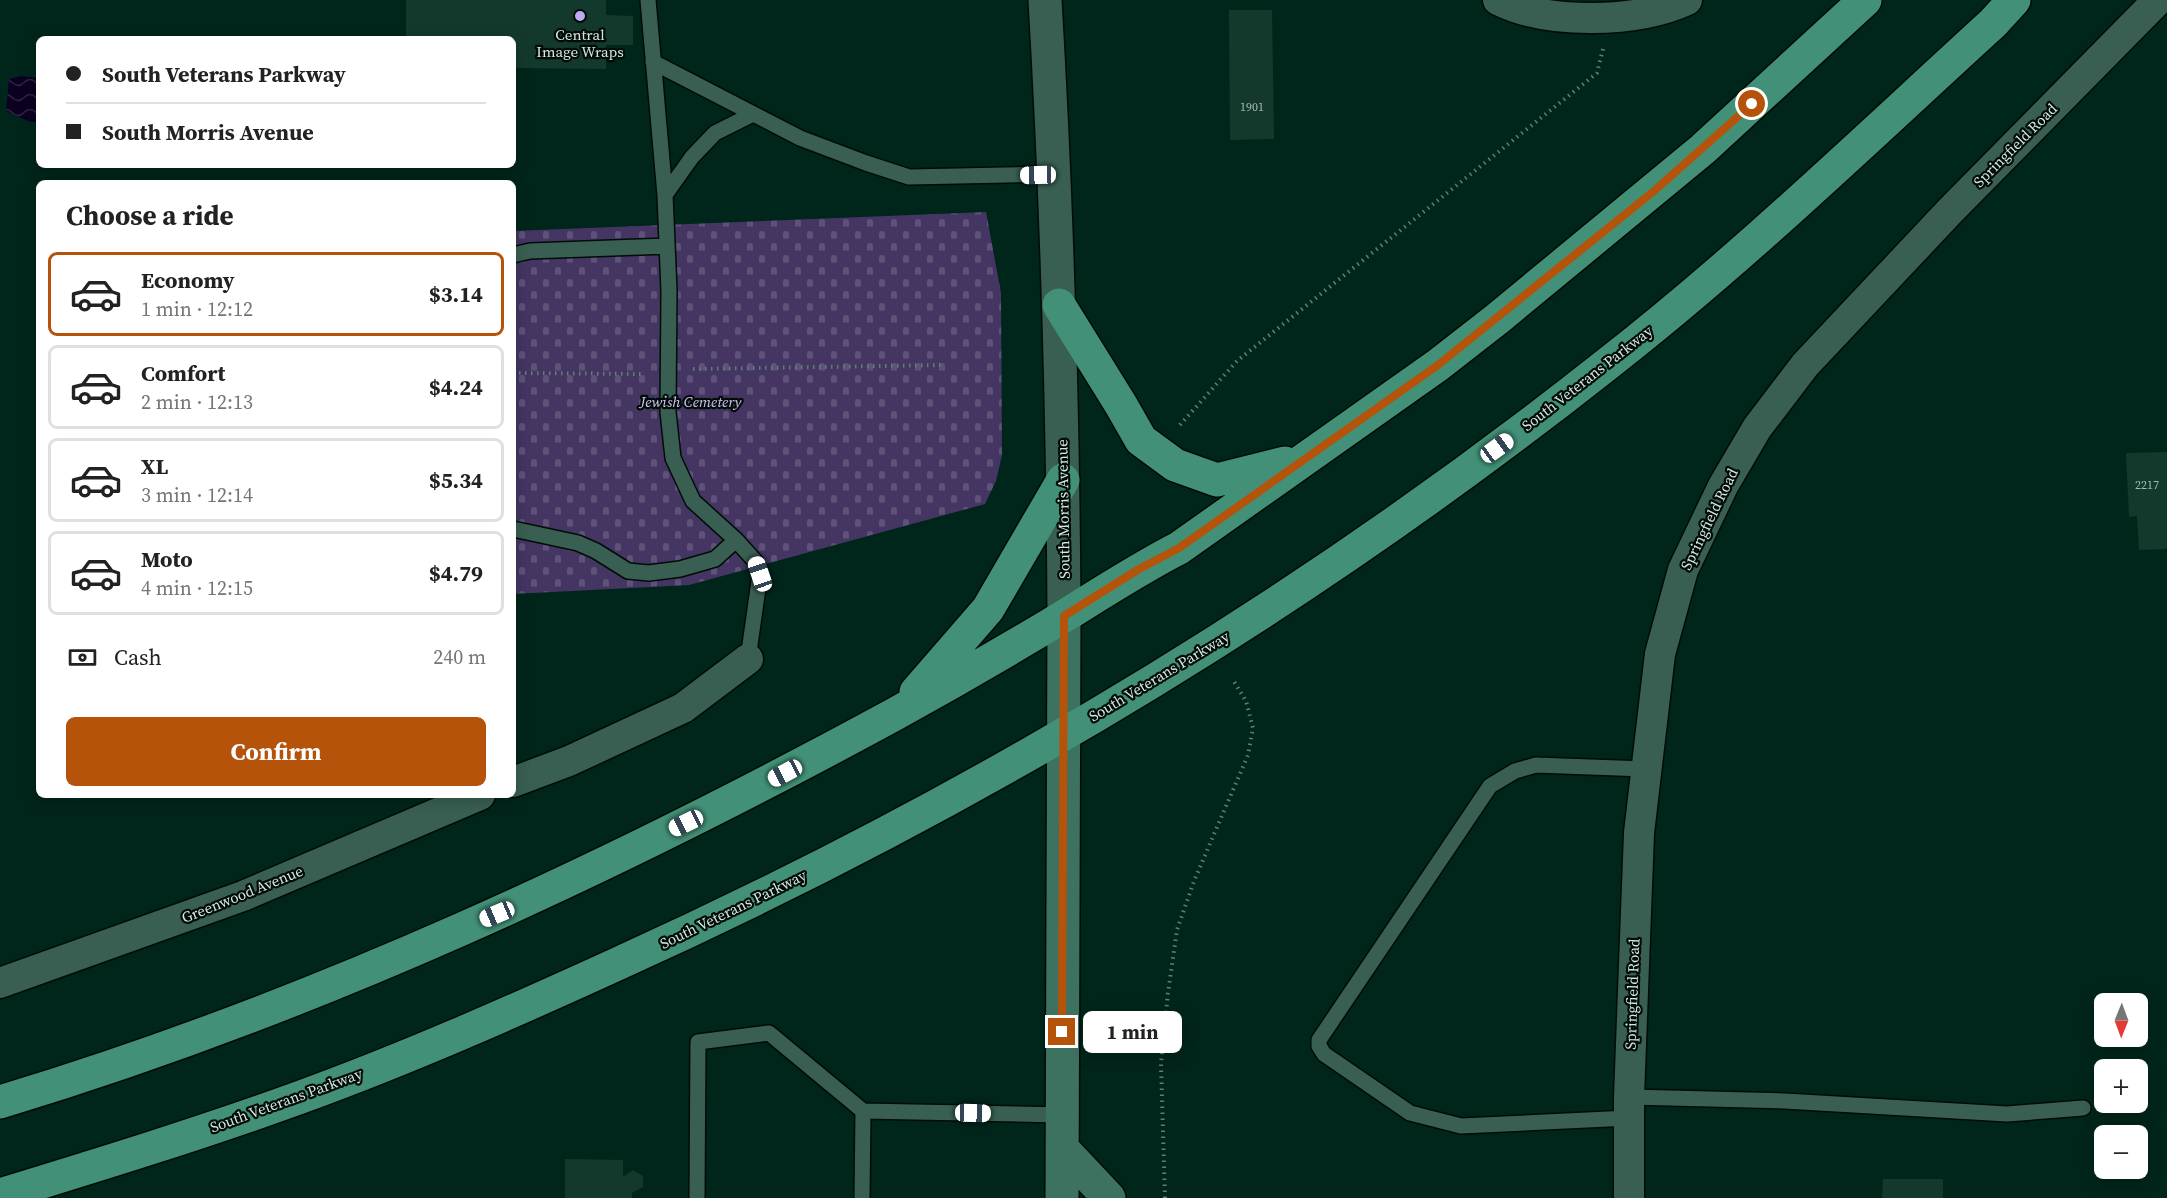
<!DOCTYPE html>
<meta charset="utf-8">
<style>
body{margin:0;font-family:"Source Serif 4",serif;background:#f6f6f6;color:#222;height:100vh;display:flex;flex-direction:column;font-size:22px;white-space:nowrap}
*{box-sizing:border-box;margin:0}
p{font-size:20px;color:#767676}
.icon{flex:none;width:33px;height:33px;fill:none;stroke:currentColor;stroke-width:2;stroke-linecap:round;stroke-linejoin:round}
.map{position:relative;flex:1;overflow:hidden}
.sheet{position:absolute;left:36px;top:180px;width:480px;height:618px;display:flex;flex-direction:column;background:#fff;border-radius:9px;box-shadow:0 3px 15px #0003}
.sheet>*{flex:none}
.top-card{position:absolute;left:36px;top:36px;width:480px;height:132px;border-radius:9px;box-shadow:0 3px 15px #0003;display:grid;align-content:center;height:132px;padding:0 30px;background:#fff}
.needle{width:39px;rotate:181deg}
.fabs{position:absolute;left:2094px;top:993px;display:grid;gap:12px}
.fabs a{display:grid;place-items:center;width:54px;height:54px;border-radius:9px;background:#fff;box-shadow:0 3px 15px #0003;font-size:30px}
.end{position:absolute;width:27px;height:27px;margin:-14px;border:8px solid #b45309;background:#fff;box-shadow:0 0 0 3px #fff}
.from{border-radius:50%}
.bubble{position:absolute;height:42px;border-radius:9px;background:#fff;box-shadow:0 3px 15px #0003;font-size:20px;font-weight:700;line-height:42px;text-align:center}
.car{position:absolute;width:18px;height:36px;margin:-18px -9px;border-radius:8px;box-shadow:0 0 4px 2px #0007;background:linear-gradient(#fff 24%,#345 0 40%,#fff 0 76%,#345 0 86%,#fff 0)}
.top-card b{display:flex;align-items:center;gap:21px;height:57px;font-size:22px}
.top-card b+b{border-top:2px solid #e0e0e0}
.top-card i{width:15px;height:15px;background:#222}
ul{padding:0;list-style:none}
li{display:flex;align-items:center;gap:18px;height:84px;margin:0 12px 9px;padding:0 18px;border:3px solid #e0e0e0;border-radius:9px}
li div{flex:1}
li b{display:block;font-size:22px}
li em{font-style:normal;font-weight:700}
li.active{border-color:#b45309}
li>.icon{width:54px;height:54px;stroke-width:1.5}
h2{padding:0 30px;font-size:27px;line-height:72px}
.pay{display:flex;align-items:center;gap:15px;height:66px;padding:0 30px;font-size:22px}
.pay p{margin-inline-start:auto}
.cta{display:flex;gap:12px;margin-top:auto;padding:12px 30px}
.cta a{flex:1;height:69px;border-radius:9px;background:#b45309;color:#fff;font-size:24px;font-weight:700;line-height:69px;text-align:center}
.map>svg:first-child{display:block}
.cemetery{fill:url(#cemetery-stones)}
.water{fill:url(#water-waves)}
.building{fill:#13392d}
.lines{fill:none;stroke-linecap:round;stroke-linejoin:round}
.service-casing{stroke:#000d06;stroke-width:18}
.minor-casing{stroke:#000d06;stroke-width:33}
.tertiary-casing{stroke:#000d06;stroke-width:36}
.secondary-casing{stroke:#000d06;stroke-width:36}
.trunk-casing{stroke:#000d06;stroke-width:36}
.path{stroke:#607e74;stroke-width:4;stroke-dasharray:1.5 4.5;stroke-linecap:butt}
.service{stroke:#395f52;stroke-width:15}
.minor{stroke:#395f52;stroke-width:30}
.tertiary{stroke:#395f52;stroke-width:33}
.secondary{stroke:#3d7160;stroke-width:33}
.trunk{stroke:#429077;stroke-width:33}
.route{stroke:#b45309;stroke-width:8}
.poi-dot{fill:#bfa9f4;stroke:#010b07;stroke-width:2}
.labels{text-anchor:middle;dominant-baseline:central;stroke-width:4.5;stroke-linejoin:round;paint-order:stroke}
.number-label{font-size:12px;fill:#a4bcb3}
.poi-label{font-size:15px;fill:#d4e8e0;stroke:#010b07}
.street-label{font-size:15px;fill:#d4e8e0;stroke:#010b07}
.park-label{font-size:15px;font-style:italic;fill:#d3c7f5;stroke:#010b07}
</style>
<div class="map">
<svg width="2167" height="1198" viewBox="0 0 2167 1198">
<defs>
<pattern id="cemetery-stones" width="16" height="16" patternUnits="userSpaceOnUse" patternTransform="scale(1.5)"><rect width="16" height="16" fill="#443563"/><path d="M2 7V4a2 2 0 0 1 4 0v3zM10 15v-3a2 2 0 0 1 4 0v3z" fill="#5e5279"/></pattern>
<pattern id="water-waves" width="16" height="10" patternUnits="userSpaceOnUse" patternTransform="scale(1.5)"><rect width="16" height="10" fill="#0b0021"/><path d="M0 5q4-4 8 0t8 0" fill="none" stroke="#2e2541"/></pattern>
</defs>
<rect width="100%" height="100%" fill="#00251b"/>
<path class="cemetery" d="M986,212L1001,293L1002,455L996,481L985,504L689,585L513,594V231Z"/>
<path class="water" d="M20,76L39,78V123L28,121L6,111L9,79Z"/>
<path class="building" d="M406,0H606V15L633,16V45H606V69L513,68V39H406Z
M1229,10H1272L1274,139L1230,140Z
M2167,452V549L2139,550L2137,516L2129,517L2126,453Z
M565,1159L623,1160V1177L633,1170L643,1176V1187L632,1193V1198H565Z
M1883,1179H1943V1198H1882Z"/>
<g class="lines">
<g class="service-casing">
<path id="service" d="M648,0L665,195L669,291L668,412L673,458L693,501L736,540L755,561L760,574L748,659
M653,62L800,138L866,163L909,177L1054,174
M665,195L692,157L715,133L753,114
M513,255L530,251L667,246
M513,529L578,543L596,551L628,571L649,573L680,569L715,559L736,540
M1629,1097L1785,1101L2007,1114L2083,1108
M1629,1118L1461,1126L1410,1113L1324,1054L1319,1046V1040L1490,786L1515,771L1536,765L1645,769
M697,1198L698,1042L769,1033L863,1111L1062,1115
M862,1198L863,1111"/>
</g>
<g class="minor-casing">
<path id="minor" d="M1498,0C1548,25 1637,23 1687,0
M513,782L569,761L683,708L748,659
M0,983L243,896L480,795
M1629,1198V1097L1639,833L1660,654L1683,570L1723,486L1757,428L1805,365L1950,211L2158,0"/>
</g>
<g class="tertiary-casing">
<path id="tertiary" d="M1045,0C1057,205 1063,411 1064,616"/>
</g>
<g class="secondary-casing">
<path id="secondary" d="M1062,1148L1109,1198
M1062,1198L1064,616"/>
</g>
<g class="trunk-casing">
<path id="trunk" d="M1059,305L1121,405L1141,440L1175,465L1217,480L1285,463
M916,692L988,609L1063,480
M0,1102C312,1008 610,869 895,714C953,682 1010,649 1066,615C1103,592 1140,568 1179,548L1438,365L1497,319L1703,149L1865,0
M0,1195C101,1164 202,1133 301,1097C408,1058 512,1012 615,965C967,806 1303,605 1606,365C1742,259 1866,139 1993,23L2014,0"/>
</g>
<path class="path" d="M693,369L944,365
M513,373L644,374
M1180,425L1237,361L1597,73L1603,49
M1165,1198L1161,1064L1168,993L1177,930L1194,881L1248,755L1253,728L1246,701L1233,680"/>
<use href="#service" class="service"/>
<use href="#minor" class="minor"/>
<use href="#tertiary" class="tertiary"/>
<use href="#secondary" class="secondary"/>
<use href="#trunk" class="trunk"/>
</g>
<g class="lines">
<path class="route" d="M1062,1032L1064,616L1139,569L1179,548L1438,365L1654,191L1752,104"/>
</g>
<circle class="poi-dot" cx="580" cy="16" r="6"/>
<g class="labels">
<g class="number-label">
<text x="1252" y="107">1901</text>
<text x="2147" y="485">2217</text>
</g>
<g class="poi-label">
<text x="580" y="34">Central<tspan x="580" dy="17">Image Wraps</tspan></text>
</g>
<g class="street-label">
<text transform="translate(2015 145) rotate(-45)">Springfield Road</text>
<text transform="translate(1587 378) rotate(-38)">South Veterans Parkway</text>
<text transform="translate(1063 509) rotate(-91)">South Morris Avenue</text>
<text transform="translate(1709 519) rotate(-64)">Springfield Road</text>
<text transform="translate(1159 676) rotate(-31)">South Veterans Parkway</text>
<text transform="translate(242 894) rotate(-22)">Greenwood Avenue</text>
<text transform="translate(733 909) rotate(-26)">South Veterans Parkway</text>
<text transform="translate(1632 994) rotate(-88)">Springfield Road</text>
<text transform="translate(286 1100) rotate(-20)">South Veterans Parkway</text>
</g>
<g class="park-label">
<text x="691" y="401">Jewish Cemetery</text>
</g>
</g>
</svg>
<div class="fabs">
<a><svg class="needle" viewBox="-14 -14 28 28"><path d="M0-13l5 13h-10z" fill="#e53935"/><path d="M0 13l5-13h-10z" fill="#767676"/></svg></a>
<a>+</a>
<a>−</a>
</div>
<i class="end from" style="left:1752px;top:104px"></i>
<i class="end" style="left:1062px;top:1032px"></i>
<div class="bubble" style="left:1083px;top:1011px;width:99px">1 min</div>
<i class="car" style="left:1038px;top:175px;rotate:269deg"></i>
<i class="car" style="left:1497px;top:448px;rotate:54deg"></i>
<i class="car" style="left:760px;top:574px;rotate:341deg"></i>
<i class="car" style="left:785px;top:773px;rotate:242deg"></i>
<i class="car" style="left:686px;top:823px;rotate:244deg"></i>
<i class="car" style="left:497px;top:914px;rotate:247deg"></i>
<i class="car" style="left:973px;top:1113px;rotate:91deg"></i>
<div class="top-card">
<b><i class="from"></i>South Veterans Parkway</b>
<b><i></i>South Morris Avenue</b>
</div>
<section class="sheet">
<h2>Choose a ride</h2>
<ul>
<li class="active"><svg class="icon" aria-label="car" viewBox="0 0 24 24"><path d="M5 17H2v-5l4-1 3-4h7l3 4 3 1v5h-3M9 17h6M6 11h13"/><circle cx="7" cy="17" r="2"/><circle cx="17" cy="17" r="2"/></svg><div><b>Economy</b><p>1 min · 12:12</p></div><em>$3.14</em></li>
<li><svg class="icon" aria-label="car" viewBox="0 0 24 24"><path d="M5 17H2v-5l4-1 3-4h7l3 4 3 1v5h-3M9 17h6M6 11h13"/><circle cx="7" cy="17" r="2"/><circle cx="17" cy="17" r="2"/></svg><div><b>Comfort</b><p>2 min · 12:13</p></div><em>$4.24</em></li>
<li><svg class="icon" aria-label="car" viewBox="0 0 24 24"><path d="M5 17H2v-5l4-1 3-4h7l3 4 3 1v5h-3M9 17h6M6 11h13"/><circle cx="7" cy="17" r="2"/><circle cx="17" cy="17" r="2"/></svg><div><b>XL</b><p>3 min · 12:14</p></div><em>$5.34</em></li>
<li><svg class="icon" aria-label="car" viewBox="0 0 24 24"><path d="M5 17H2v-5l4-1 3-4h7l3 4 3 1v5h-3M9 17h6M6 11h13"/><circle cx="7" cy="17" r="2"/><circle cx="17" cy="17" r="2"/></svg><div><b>Moto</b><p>4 min · 12:15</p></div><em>$4.79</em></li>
</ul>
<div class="pay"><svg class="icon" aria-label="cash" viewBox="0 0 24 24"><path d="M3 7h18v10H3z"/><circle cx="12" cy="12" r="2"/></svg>Cash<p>240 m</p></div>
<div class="cta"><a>Confirm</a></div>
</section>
</div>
